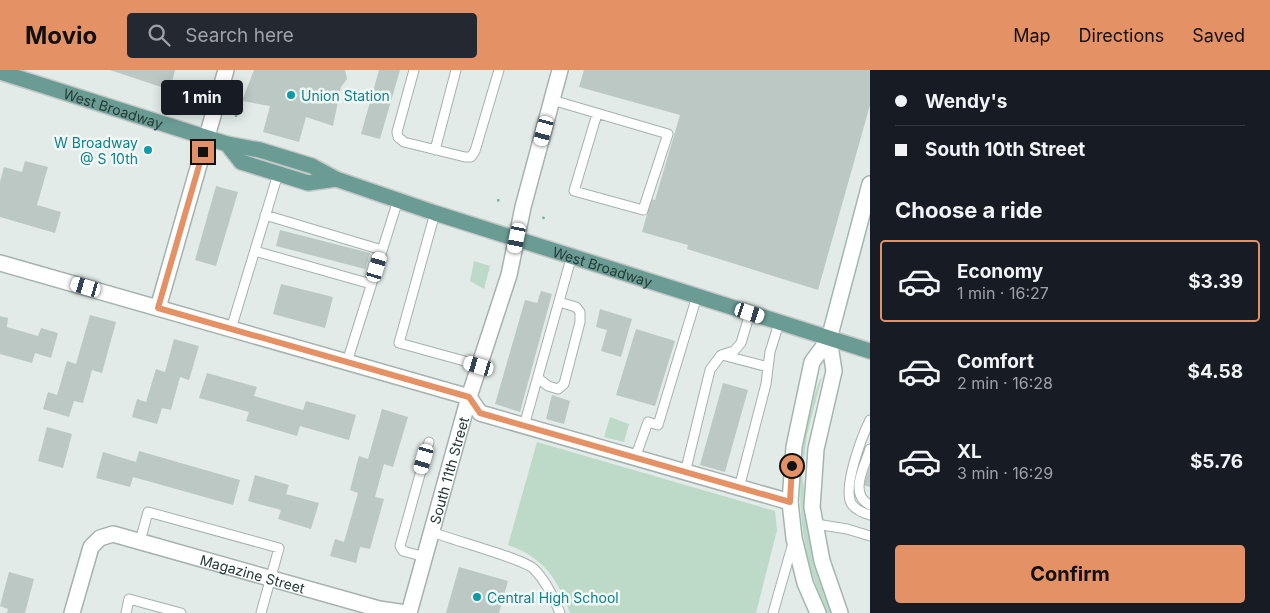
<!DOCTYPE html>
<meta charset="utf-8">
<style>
body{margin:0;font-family:Inter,sans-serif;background:#242831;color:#f1f3f6;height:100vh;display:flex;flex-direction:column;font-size:19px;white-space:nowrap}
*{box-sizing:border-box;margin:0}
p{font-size:16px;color:#9ea1a6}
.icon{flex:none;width:28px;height:28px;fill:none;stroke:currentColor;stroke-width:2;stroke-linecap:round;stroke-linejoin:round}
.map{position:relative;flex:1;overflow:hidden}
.drawer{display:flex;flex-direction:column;background:#171b24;width:400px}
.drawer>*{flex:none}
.hud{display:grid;align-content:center;height:110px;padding:0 25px;background:#171b24}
.end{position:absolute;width:22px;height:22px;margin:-11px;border:6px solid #e59166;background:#111;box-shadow:0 0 0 2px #111}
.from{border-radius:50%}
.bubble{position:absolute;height:35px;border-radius:5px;background:#171b24;box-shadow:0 2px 12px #0003;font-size:16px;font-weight:700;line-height:35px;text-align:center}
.car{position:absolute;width:15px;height:30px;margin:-15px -8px;border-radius:6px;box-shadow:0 0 4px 1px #0007;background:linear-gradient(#fff 24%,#345 0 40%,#fff 0 76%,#345 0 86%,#fff 0)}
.hud b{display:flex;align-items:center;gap:18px;height:48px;font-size:19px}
.hud b+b{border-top:1px solid #363941}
.hud i{width:12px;height:12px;background:#f1f3f6}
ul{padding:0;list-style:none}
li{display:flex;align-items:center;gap:15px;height:82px;margin:0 10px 8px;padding:0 15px;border:2px solid transparent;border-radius:5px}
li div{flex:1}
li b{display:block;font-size:19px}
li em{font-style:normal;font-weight:700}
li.selected{border-color:#e59166}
li>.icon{width:45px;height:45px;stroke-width:1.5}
h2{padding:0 25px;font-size:22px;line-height:60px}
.cta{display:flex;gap:10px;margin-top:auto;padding:10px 25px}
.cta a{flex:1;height:58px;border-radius:5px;background:#e59166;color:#111;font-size:20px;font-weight:700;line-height:58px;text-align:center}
header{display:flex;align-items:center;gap:30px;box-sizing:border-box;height:70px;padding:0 25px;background:#e59166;color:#111}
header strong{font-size:24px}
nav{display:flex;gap:28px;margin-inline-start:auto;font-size:18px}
.search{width:350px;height:45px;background:#242831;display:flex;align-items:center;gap:12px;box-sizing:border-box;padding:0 18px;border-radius:5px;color:#9ea1a6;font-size:19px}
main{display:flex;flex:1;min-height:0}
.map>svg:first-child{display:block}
.green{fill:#bddac8}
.building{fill:#bbc8c4}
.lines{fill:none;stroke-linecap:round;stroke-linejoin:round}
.lane-casing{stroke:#a5b2af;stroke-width:11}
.street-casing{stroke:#a5b2af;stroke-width:18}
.secondary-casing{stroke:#a2b6b0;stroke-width:18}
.primary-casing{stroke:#c2c8c7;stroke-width:18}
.path{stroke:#86aca3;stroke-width:2.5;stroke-dasharray:2.5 4;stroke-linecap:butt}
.lane{stroke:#fff;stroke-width:9}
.street{stroke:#fff;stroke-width:15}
.secondary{stroke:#fff;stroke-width:15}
.primary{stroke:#6b9c94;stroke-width:15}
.route{stroke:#e59166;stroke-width:6}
.culture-dot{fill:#0f9aa8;stroke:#f2f8f6;stroke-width:2}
.labels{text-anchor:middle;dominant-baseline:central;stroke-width:5;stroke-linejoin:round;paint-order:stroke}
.culture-label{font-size:14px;fill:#0d838f;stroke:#f2f8f6;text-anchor:start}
.street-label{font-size:14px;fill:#243a36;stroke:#f2f8f6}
</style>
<header>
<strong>Movio</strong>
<div class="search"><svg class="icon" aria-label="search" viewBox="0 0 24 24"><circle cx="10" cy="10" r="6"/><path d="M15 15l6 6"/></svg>Search here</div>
<nav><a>Map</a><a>Directions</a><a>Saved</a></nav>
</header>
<main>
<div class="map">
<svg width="870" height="543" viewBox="0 0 870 543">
<rect width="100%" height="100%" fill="#e2ebe8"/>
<path class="green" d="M474,191L490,196L484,219L470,211Z
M822,307L807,365L802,405L808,442L836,543H827C797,478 793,408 811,340C814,330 816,314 822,307Z
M610,347L629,354L624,372L604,367Z
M537,372L775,441L777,460L756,543H570C557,508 544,488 508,475Z"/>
<path class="building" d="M110,0H175L170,20Z
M254,0H345L347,9L341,17L333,56L306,47L299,72L263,62L270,36L242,31Z
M379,0H400L380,69L361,64Z
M584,0H870V35L818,220L687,179L688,175L642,162L651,129L655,130L680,45L579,17Z
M144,76L154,79L153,84L143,81Z
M25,91L48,97L37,135L61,142L55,163L0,147V112L4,97L22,102Z
M216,116L238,122L216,196L195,190Z
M280,160L370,183L365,199L276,176Z
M281,214L333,227L325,258L273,244Z
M541,221L552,224L520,342L495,334L525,230L537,233Z
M600,239L632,249L621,287L601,281L607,260L596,257Z
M90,245L116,252L102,303L92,300L83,333L74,331L69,347L43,339L48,322L57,325L67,291L76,294Z
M0,246L8,248L7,257L38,266L41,258L58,263L51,288L35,283L32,293L0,284Z
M636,259L675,271L655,336L616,325Z
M174,269L199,276L189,310L180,307L171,340L162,338L157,354L132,347L137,329L146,332L156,299L165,302Z
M207,303L257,317L254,326L299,339L303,340L306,331L356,345L349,370L300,356L297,366L246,351L249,342L199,328Z
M723,313L748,320L725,402L700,395Z
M552,325L570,331L564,354L546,349Z
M382,339L408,347L393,397L384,394L375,427L384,429L370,479L360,477L356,493L330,486L335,469L344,472L358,423L350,420L357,393L359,386L368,389Z
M47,357L72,364L63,398L38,391Z
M139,381L240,410L233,435L133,407L130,417L96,408L103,382L136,392Z
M870,396V417L863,415Z
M255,405L289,415L286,424L319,433L311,459L278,449L281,440L248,431Z
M459,497L508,511L499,543H446Z
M9,502L34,509L25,543H7L8,539L0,536Z"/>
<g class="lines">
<g class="lane-casing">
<path id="lane" d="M414,0L397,62L398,67L404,72L465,87H471L475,81L499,0
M552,30L668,64L643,140L574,121L597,44
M435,80L456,0
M435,143L399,273L479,295
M265,145L382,180
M255,181L371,214
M231,259L278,104
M722,285L768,297
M347,292L398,130
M538,308L548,316L558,319L564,314L580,252V242L576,237L559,232
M870,350C862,366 843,416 851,433C855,440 863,443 870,445
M524,356L572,185
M870,379C865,396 848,424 870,435
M635,388L648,352L658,355L697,226
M685,403L710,300L721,285L734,281L741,273L750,243
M739,418L766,314L770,282L779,253
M816,454L847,459L870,466
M432,462C452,470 522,488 534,499C546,511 554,528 560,543
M140,471L148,442L279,478L261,543
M425,487L403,481L400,476L429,372
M126,543L129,529L181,543
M773,543L793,473"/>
</g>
<g class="street-casing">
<g id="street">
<path d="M0,193L469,327L480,343L790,432"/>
<path d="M158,238L226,0"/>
<path id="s1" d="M72,543L91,477L100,468L113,464L379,539L406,543"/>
<path id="s2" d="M409,543L469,327L509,205L523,137L560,0"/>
</g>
</g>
<g class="secondary-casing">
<path id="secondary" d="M829,269L834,301L816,379L812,437L822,491L840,543
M818,543L805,513L794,468L790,432L794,377L812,292L829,269L870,114"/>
</g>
<g class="primary-casing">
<g id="primary">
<path id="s3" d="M0,2L227,74L260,80L312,96L336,109L435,143L870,281"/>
<path d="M227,74L241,92L308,113L336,109"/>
</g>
</g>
<path class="path" d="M236,47V43
M498,129L499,134
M543,149L545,144"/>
<use href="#lane" class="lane"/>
<use href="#street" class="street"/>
<use href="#secondary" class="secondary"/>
<use href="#primary" class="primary"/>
</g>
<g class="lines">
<path class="route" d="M203,82L158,238L469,327L480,343L790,432L792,396"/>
</g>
<g class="culture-dot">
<circle cx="291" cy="25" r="5"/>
<circle cx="148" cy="80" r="5"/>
<circle cx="477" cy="527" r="5"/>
</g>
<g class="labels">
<g class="culture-label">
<text x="301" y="25">Union Station</text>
<text x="138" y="72" text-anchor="end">W Broadway<tspan x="138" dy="16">@ S 10th</tspan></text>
<text x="487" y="527">Central High School</text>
</g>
<g class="street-label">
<text stroke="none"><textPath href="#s3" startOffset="119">West Broadway</textPath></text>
<text stroke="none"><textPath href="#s3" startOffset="634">West Broadway</textPath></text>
<text stroke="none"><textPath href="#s2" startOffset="148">South 11th Street</textPath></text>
<text stroke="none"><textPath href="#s1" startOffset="240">Magazine Street</textPath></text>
</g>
</g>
</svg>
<i class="end from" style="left:792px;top:396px"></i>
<i class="end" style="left:203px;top:82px"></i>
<div class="bubble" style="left:161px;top:10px;width:82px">1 min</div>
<i class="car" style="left:544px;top:61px;rotate:195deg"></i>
<i class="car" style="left:517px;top:168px;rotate:191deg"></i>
<i class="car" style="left:377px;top:197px;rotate:17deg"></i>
<i class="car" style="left:86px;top:217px;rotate:286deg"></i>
<i class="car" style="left:750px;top:243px;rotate:108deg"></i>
<i class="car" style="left:479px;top:296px;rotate:286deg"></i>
<i class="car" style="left:424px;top:389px;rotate:196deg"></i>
</div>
<section class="drawer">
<div class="hud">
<b><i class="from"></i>Wendy's</b>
<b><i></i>South 10th Street</b>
</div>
<h2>Choose a ride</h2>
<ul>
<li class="selected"><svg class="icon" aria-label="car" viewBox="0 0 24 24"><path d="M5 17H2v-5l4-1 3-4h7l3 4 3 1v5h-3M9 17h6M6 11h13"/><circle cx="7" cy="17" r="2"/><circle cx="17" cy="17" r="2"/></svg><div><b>Economy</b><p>1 min · 16:27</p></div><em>$3.39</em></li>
<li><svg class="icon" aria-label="car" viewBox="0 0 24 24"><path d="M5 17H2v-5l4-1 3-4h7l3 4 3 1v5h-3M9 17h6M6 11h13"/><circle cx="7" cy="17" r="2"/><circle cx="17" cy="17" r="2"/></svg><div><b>Comfort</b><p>2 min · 16:28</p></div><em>$4.58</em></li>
<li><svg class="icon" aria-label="car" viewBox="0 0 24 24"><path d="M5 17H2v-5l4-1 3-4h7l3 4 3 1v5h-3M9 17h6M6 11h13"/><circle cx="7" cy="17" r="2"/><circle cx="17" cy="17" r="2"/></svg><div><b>XL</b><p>3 min · 16:29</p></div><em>$5.76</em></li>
</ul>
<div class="cta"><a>Confirm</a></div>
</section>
</main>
